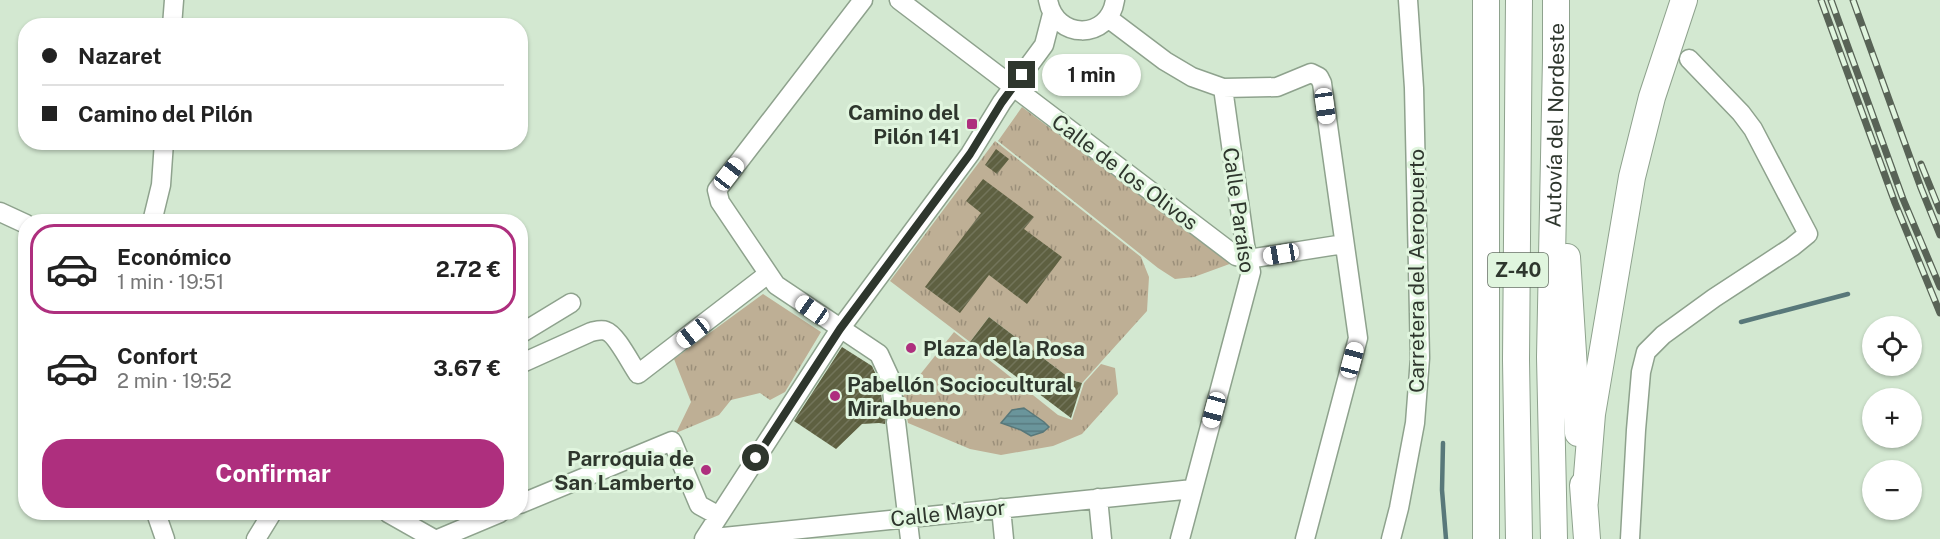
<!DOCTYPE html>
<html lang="es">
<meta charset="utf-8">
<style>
body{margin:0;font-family:"Public Sans",sans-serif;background:#f6f6f6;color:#222;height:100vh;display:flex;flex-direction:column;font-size:22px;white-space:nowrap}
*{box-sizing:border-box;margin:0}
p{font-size:20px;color:#767676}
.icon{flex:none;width:33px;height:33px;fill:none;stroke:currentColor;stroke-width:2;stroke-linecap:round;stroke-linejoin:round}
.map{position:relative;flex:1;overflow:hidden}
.drawer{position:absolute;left:18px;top:214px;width:510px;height:306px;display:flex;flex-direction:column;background:#fff;border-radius:24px;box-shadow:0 2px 4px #0004}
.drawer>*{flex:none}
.top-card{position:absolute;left:18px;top:18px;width:510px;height:132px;border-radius:24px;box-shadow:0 2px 4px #0004;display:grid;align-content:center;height:132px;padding:0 24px;background:#fff}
.tools{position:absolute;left:1862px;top:316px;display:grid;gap:12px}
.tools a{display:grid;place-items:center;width:60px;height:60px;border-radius:50%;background:#fff;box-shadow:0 2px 4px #0004;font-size:30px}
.end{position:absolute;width:27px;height:27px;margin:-14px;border:8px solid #2e362d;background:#fff;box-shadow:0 0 0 3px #fff}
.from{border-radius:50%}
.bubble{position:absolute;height:42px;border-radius:21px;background:#fff;box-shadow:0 2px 4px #0004;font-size:20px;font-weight:700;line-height:42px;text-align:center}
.car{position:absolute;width:18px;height:36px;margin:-18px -9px;border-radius:8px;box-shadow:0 0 4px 2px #0007;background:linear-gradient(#fff 24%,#345 0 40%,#fff 0 76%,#345 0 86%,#fff 0)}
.top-card b{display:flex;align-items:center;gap:21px;height:57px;font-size:22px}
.top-card b+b{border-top:2px solid #e0e0e0}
.top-card i{width:15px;height:15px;background:#222}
ul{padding:10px 0 0;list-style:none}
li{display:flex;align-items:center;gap:18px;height:90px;margin:0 12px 9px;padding:0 12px;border:3px solid transparent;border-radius:24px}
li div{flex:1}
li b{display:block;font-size:22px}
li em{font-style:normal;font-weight:700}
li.selected{border-color:#ae2f7e}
li>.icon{width:54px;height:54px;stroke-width:1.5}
.button{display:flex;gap:12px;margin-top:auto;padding:12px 24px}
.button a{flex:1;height:69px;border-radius:24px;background:#ae2f7e;color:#fff;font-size:24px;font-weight:700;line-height:69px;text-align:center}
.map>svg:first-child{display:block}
.grass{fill:url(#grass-tufts)}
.water{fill:url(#water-rules);stroke:#58787a;stroke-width:1.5}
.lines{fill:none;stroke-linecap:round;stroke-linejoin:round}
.stream{stroke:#58787a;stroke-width:4.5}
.building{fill:url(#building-hatch)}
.minor-casing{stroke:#8ea28d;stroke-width:21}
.highway-casing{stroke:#8ea28d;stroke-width:28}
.minor{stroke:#fff;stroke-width:18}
.highway{stroke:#fff;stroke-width:26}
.rail-casing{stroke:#586356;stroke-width:7}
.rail{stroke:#e0f5de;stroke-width:4.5;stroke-dasharray:14;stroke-linecap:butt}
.route{stroke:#2e362d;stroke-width:8}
.poi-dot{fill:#ae2f7e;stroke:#e0f5de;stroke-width:2}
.labels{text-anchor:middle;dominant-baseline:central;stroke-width:6;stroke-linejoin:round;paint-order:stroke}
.shield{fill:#e0f5de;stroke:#636f62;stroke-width:1.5}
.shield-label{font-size:20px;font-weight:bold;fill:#2e362d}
.poi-label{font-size:21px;font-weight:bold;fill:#2e362d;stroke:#e0f5de;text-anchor:end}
.street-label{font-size:21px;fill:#2e362d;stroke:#e0f5de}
</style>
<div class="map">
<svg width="1940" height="539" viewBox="0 0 1940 539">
<defs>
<pattern id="grass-tufts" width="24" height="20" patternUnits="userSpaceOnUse" patternTransform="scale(1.5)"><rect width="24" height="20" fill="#beaf95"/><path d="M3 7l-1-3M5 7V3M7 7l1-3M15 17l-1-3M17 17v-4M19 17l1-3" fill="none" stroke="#9b8f7a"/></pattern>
<pattern id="water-rules" width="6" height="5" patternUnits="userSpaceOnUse" patternTransform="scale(1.5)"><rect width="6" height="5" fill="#6a959b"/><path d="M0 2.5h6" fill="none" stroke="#587a7f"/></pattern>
<pattern id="building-hatch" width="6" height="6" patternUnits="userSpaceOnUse" patternTransform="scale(1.5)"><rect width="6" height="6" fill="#5e6041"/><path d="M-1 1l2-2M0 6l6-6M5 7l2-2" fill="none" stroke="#72745a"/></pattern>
</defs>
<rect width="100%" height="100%" fill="#d3e8d1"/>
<path class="grass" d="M1022,107L1114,176L1235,262L1194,277L1175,279L1158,268L998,141Z
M995,141L1141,257L1149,277L1147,311L1082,383L1072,380L989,317L970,342L890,281Z
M763,294L821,332L785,392L770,400L760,393L731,400L719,415L676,433L691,402L674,359Z
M954,332L1058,415L1072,420L1084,383L1101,364L1115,368L1118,394L1082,434L1053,446L1001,455L970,449L908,423L903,396Z"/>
<path class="water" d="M1024,408L1044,422L1049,427L1043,432L1031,436L1021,430L1001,423L1012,410Z"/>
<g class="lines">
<path class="stream" d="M1741,322L1848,294
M1443,443L1442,490L1446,539"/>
</g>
<path class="building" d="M996,149L1009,159L997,174L985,165Z
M983,179L1034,217L1024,229L1062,257L1027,304L989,275L960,313L925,287L981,213L966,201Z
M989,317L1072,380L1082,383L1071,418L970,342Z
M842,347L872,366L880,383L883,410L886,417L885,424L879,423L862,424L836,449L794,421Z"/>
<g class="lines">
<g class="minor-casing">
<path id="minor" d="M863,0L717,190L720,202L776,285L879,354L891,380L894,409
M899,0L1236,256L1248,259L1344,244
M1048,0C1055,40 1109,41 1115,0
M1108,18L1165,61L1192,77L1223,88L1277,87L1311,73L1319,77L1322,83L1358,338L1305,539
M172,26L174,0
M0,212L26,224
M152,222L161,185L164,142
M520,334L571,303
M520,364L591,332C596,331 601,329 606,331C616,334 631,364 638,374L768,274
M896,422L910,539
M1098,498L1102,539
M520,504L672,441L699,505L719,516
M1001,508L1004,539
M156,513L165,539
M388,513L434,539
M256,539L272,513
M438,539L500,513
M704,539L840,329L970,154L1002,102L1044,45L1052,14
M704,539L1193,489
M1180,539L1251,272L1245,245L1223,88
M1391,539L1399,508L1415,423L1420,358L1414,88L1408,0
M1630,539L1636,430L1641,372L1646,352L1663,335L1714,298L1792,247L1808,234L1753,129L1741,113L1689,59"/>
</g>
<g class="highway-casing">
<g id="highway">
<path d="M1486,0V539"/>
<path d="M1519,0L1516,360L1519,539"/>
<path d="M1567,257L1578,433"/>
<path d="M1583,485L1587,539"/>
<path d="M1585,500L1592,414L1632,177L1652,97L1684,0"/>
<path id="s1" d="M1554,539L1550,357L1556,58V0"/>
</g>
</g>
<use href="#minor" class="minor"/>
<use href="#highway" class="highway"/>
<g class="rail-casing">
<path id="rail" d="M1821,0L1895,203L1940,313
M1831,0L1903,199L1940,287
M1853,0L1921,188L1940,235
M1921,164L1940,211"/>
</g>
<use href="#rail" class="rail"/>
</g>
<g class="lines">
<path class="route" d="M756,458L840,329L970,154L1002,102L1022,75"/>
</g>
<g class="poi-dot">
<rect x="966" y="118" width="12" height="12" rx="3"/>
<circle cx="911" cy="348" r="6"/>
<circle cx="835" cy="396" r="6"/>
<circle cx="706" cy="470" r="6"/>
</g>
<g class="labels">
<rect class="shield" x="1488" y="253" width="60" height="34" rx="4.5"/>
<g class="shield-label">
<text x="1518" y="270">Z-40</text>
</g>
<g class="poi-label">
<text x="960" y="112">Camino del<tspan x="960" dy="24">Pilón 141</tspan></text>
<text x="923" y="348" text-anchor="start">Plaza de la Rosa</text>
<text x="847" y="384" text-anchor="start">Pabellón Sociocultural<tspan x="847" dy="24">Miralbueno</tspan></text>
<text x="694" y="458">Parroquia de<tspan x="694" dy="24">San Lamberto</tspan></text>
</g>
<g class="street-label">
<text stroke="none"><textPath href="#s1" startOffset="414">Autovía del Nordeste</textPath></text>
<text transform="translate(1125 172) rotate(37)">Calle de los Olivos</text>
<text transform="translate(1239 210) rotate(82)">Calle Paraíso</text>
<text transform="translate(1416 271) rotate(-90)">Carretera del Aeropuerto</text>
<text transform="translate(948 513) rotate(-6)">Calle Mayor</text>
</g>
</g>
</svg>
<div class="tools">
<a><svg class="icon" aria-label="locate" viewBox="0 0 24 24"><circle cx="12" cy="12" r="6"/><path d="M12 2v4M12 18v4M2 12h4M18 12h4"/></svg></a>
<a>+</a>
<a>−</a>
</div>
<i class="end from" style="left:756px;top:458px"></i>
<i class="end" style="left:1022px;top:75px"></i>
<div class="bubble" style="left:1042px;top:54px;width:99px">1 min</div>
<i class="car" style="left:1325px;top:106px;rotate:172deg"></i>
<i class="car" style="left:729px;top:174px;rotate:38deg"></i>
<i class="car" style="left:1281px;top:254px;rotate:260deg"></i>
<i class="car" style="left:812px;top:310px;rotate:305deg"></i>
<i class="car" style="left:693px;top:333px;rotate:232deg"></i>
<i class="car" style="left:1352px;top:360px;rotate:15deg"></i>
<i class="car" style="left:1214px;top:410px;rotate:195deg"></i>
<div class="top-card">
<b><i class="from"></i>Nazaret</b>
<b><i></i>Camino del Pilón</b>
</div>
<section class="drawer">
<ul>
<li class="selected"><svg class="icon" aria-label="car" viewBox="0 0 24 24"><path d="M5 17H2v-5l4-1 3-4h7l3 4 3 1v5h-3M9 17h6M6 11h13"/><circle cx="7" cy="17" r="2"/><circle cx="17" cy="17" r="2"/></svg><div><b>Económico</b><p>1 min · 19:51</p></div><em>2.72 €</em></li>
<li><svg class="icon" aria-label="car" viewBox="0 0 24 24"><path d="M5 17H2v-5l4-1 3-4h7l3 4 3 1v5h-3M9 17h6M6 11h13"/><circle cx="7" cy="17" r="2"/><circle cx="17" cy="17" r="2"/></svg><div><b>Confort</b><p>2 min · 19:52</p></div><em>3.67 €</em></li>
</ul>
<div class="button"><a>Confirmar</a></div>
</section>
</div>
